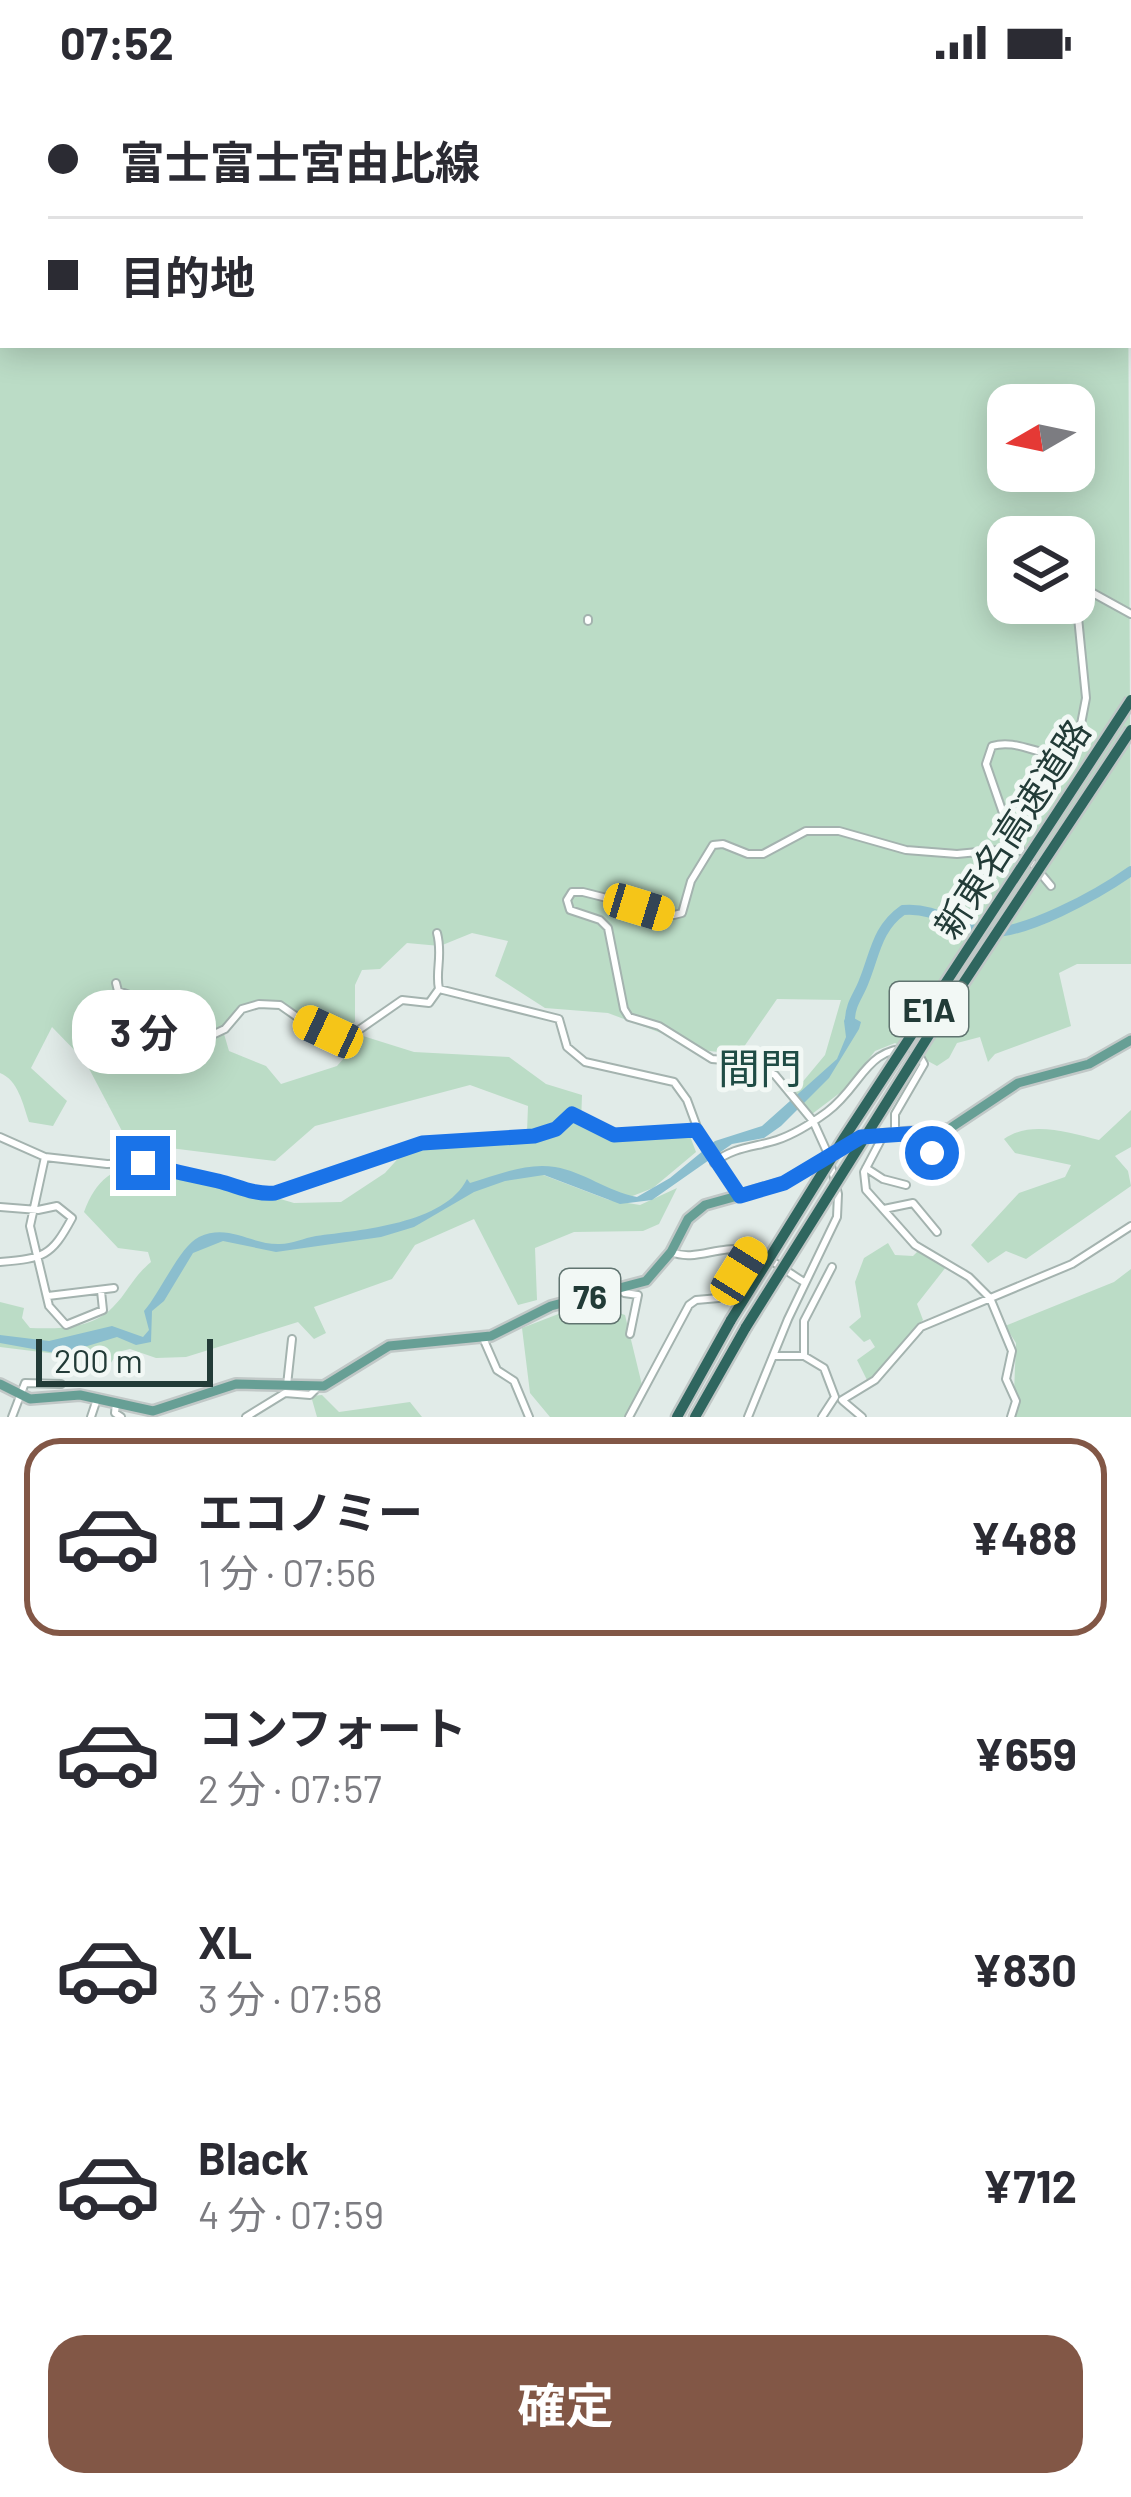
<!DOCTYPE html>
<html lang="ja">
<meta charset="utf-8">
<style>
body{margin:0;font-family:Barlow,"Noto Sans JP",sans-serif;background:#f7f7f7;color:#2b2b33;height:100vh;display:flex;flex-direction:column;font-size:45px;white-space:nowrap}
*{box-sizing:border-box;margin:0}
p{font-size:39px;color:#7c7c81}
.icon{flex:none;width:66px;height:66px;fill:none;stroke:currentColor;stroke-width:2;stroke-linecap:round;stroke-linejoin:round}
.map{position:relative;height:1333px;overflow:hidden}
.sheet{display:flex;flex-direction:column;background:#fff;flex:1}
.sheet>*{flex:none}
.hud{position:absolute;left:0px;top:0px;width:1131px;height:264px;box-shadow:0 6px 30px #0003;display:grid;align-content:center;height:264px;padding:0 48px;background:#fff}
.needle{width:78px;rotate:261deg}
.fabs{position:absolute;left:987px;top:300px;display:grid;gap:24px}
.fabs a{display:grid;place-items:center;width:108px;height:108px;border-radius:24px;background:#fff;box-shadow:0 6px 30px #0003;font-size:60px}
.scale{position:absolute;left:36px;bottom:30px;width:177px;box-sizing:border-box;padding-left:12px;border:6px solid #223b37;border-top:0;font-size:33px;line-height:42px;white-space:nowrap;color:#223b37;-webkit-text-stroke:9px #f2f8f5;paint-order:stroke}
.end{position:absolute;width:54px;height:54px;margin:-27px;border:15px solid #1a73e8;background:#fff;box-shadow:0 0 0 6px #fff}
.from{border-radius:50%}
.bubble{position:absolute;height:84px;border-radius:36px;background:#fff;box-shadow:0 6px 30px #0003;font-size:39px;font-weight:700;line-height:84px;text-align:center}
.car{position:absolute;width:36px;height:72px;margin:-36px -18px;border-radius:15px;box-shadow:0 0 9px 3px #0007;background:linear-gradient(#f5c518 24%,#345 0 40%,#f5c518 0 76%,#345 0 86%,#f5c518 0)}
.hud b{display:flex;align-items:center;gap:42px;height:114px;font-size:45px}
.hud b+b{border-top:3px solid #e1e1e2}
.hud i{width:30px;height:30px;background:#2b2b33}
ul{padding:21px 0 0;list-style:none}
li{display:flex;align-items:center;gap:36px;height:198px;margin:0 24px 18px;padding:0 24px;border:6px solid transparent;border-radius:36px}
li div{flex:1}
li b{display:block;font-size:45px}
li em{font-style:normal;font-weight:700}
li.current{border-color:#825746}
li>.icon{width:108px;height:108px;stroke-width:1.5}
.cta{display:flex;gap:24px;margin-top:auto;padding:24px 48px}
.cta a{flex:1;height:138px;border-radius:36px;background:#825746;color:#fff;font-size:48px;font-weight:700;line-height:138px;text-align:center}
.status{display:flex;justify-content:space-between;align-items:center;height:84px;padding:0 60px;background:#fff;direction:ltr}
.status svg{height:33px;fill:currentColor}
.map>svg:first-child{display:block}
.green{fill:#bbdcc6;fill-rule:evenodd}
.water{fill:#8bbece}
.lines{fill:none;stroke-linecap:round;stroke-linejoin:round}
.river{stroke:#8bbece;stroke-width:10}
.minor-casing{stroke:#a4b3af;stroke-width:10}
.major-casing{stroke:#c1c8c7;stroke-width:14}
.highway-casing{stroke:#c1c8c7;stroke-width:15}
.minor{stroke:#fff;stroke-width:6}
.major{stroke:#679f95;stroke-width:9}
.highway{stroke:#2f665f;stroke-width:10}
.highway-bridge-casing{stroke:#c1c8c7;stroke-width:15;stroke-linecap:butt}
.highway-bridge{stroke:#2f665f;stroke-width:10}
.route{stroke:#1a73e8;stroke-width:15}
.labels{text-anchor:middle;dominant-baseline:central;stroke-width:10;stroke-linejoin:round;paint-order:stroke}
.shield{fill:#f2f8f5;stroke:#607470;stroke-width:3}
.shield-label{font-size:33px;font-weight:bold;fill:#223b37}
.street-label{font-size:36px;fill:#223b37;stroke:#f2f8f5}
.quarter-label{font-size:42px;fill:#1f4c45;stroke:#f2f8f5}
</style>
<div class="status"><b>07:52</b><svg viewBox="0 0 49 12"><path d="M0 12V9h3v3zM5 12V6h3v6zM10 12V3h3v9zM15 12V0h3v12zM26 1h20v11H26zM47 4h2v5h-2z"/></svg></div>
<div class="map">
<svg width="1131" height="1333" viewBox="0 0 1131 1333">
<rect width="100%" height="100%" fill="#e1ebe8"/>
<path class="green" d="M0,0L939,3H3V261H1128V162L1131,880H1077L1059,889L1071,942L995,970L988,978L980,953L957,959L949,974L937,982L895,959L875,967L845,1005L812,1030L795,1007L825,971L841,916L777,915L739,970L709,967L608,929L545,924L495,892L508,857L472,849L440,862L407,859L380,885L362,886L355,901V938L343,944L265,916L244,920L222,943L229,967L266,982L281,1000L337,982L363,952L414,968L509,973L546,1000L582,1011L581,1039L615,1056L690,1052L696,1068L653,1104L630,1113L538,1089L609,1116L640,1121L677,1104L659,1140L643,1147L574,1148L535,1164L537,1216L518,1221L474,1135L415,1161L392,1195L314,1223L326,1249L314,1255L298,1238L186,1273L156,1274L130,1265L118,1268L103,1291L83,1288L65,1271L0,1263V1218L24,1224L22,1234L30,1244C58,1245 92,1245 113,1223C129,1207 131,1195 151,1178L148,1168L118,1164L84,1128C96,1096 113,1082 147,1080L156,1087L223,1098L294,1119L341,1118L385,1089L403,1069L423,1062L494,1058L527,1048L528,1022L470,1001L315,1042L275,1077L154,1062L123,1049L85,977L52,943L31,984L67,1017L53,1042L29,1038C23,1020 18,996 0,989ZM1008,321H1074V387H1008ZM1008,453H1074V519H1008Z
M1131,1026V1063L1115,1072L1128,1087L1131,1102L1026,1175L1006,1167L988,1179L971,1161L1019,1109L1065,1093L1071,1081L1015,1069L1004,1055C1031,1036 1069,1049 1099,1056Z
M888,1159L895,1171L913,1172L918,1167L946,1183L917,1220L923,1236C902,1254 891,1280 867,1296L857,1276L875,1263L870,1255L864,1258L849,1243L861,1233L855,1198L864,1174Z
M1131,1185V1333H1013L1016,1259L1005,1242L1114,1198Z
M587,1219L625,1231L642,1301L626,1333H550L530,1309L522,1244Z
M322,1311L339,1328L410,1318L422,1333H317L311,1312Z"/>
<path class="water" d="M849,924L852,933L861,938L859,945L829,994L781,1042L764,1054L732,1060L652,1116L620,1120L544,1091L505,1097L474,1108L414,1143L381,1153L276,1168L223,1157L193,1169L164,1217L152,1227L151,1258L136,1261L117,1253L61,1270L0,1259V1251L49,1257L112,1242L143,1253L149,1246L144,1227C160,1209 180,1162 199,1153C229,1139 251,1161 280,1160C292,1160 304,1154 316,1152C360,1146 445,1140 467,1095L470,1099C497,1091 527,1078 555,1083C584,1088 607,1107 637,1113L670,1094L715,1057L762,1042L837,975L846,953L844,937Z"/>
<g class="lines">
<path class="river" d="M850,936C850,920 859,911 864,897C875,870 877,844 903,826C937,823 956,844 984,848C1022,853 1100,809 1131,787"/>
<g class="minor-casing">
<path id="minor" d="M588,537V535
M1012,755L1051,802
M116,899L118,907L135,913L141,929L166,928L180,944L206,954L225,945L242,925L259,920L280,921L300,935L340,951L356,948L402,916L429,919L439,905C435,887 443,872 437,849
M439,905L559,935L567,963L585,978L674,998L687,1016L704,1062L741,1112
M920,1049L935,1078
M884,1050L864,1088L866,1106L915,1161L969,1193L990,1214L1012,1267L1006,1295L1016,1317L1011,1333
M0,1053L45,1073L107,1080L143,1079L262,1110L275,1109L422,1059L534,1051L556,1045L572,1030L614,1051L696,1046
M45,1073L30,1142L49,1222L66,1241L103,1226L101,1207
M714,1079C732,1063 756,1063 777,1056C795,1050 812,1039 827,1028C863,1001 865,962 915,964L924,980L895,1030V1050
M866,1084L883,1095L906,1101
M0,1123L38,1126L57,1122L72,1134C51,1173 44,1174 0,1178
M884,1125L913,1119L937,1148
M671,1168C695,1178 718,1161 745,1166C765,1169 787,1188 804,1198
M567,1194L571,1216
M622,1205L624,1209L638,1211L630,1250
M48,1212L114,1204
M483,1254L497,1286L514,1297L529,1333
M774,1272H804L824,1284L835,1313L822,1333
M804,1272V1237L832,1183
M287,1301L292,1255
M842,1316L875,1296L921,1243L1072,1180L1131,1142
M843,1317L862,1333
M116,1319L115,1329L121,1333
M12,1333L25,1299L61,1300
M91,1333L97,1315
M246,1333L285,1309L310,1311L318,1303
M629,1333L689,1221L696,1216L719,1214L752,1167
M748,1333L788,1235L837,1133L838,1110L828,1070L813,1037L775,991L748,978L712,975L659,942L629,933L624,925L608,844L600,836L570,826L567,816L572,808H583L674,831L682,829L691,797L713,761L723,760L748,770H763L806,747H839L906,766L957,770L999,766L1012,755L986,680L992,662C1022,653 1045,680 1076,666L1086,614L1076,513L1091,508L1131,530"/>
</g>
<g class="major-casing">
<path id="major" d="M0,1300L30,1315L80,1311L153,1327L236,1300L324,1302L389,1262L491,1252L551,1222L646,1197L671,1168L688,1135L705,1121L784,1099L861,1053L949,1045L1018,999L1089,980L1131,956"/>
</g>
<g class="highway-casing">
<path id="highway" d="M677,1333L731,1236
M695,1333L746,1243"/>
</g>
<use href="#minor" class="minor"/>
<use href="#major" class="major"/>
<use href="#highway" class="highway"/>
<g class="highway-bridge-casing">
<path id="highway-bridge" d="M731,1236L844,1054L1131,616
M746,1243L929,951L1131,646"/>
</g>
<use href="#highway-bridge" class="highway-bridge"/>
</g>
<g class="lines">
<path class="route" d="M143,1079C168,1086 193,1092 218,1097C238,1102 254,1111 275,1109L422,1059L534,1052L556,1045L572,1030L614,1051L696,1046L740,1112L784,1099L861,1053L920,1049L932,1069"/>
</g>
<g class="labels">
<g class="shield">
<rect x="890" y="898" width="78" height="54" rx="9"/>
<rect x="560" y="1185" width="60" height="54" rx="9"/>
</g>
<g class="shield-label">
<text x="929" y="925">E1A</text>
<text x="590" y="1212">76</text>
</g>
<g class="street-label">
<text transform="translate(1011 744) rotate(-57)">新東名高速道路</text>
</g>
<g class="quarter-label">
<text x="760" y="983">間門</text>
</g>
</g>
</svg>
<div class="fabs">
<a><svg class="needle" viewBox="-14 -14 28 28"><path d="M0-13l5 13h-10z" fill="#e53935"/><path d="M0 13l5-13h-10z" fill="#7c7c81"/></svg></a>
<a><svg class="icon" aria-label="layers" viewBox="0 0 24 24"><path d="M12 4l9 5-9 5-9-5zM3 14l9 5 9-5"/></svg></a>
</div>
<div class="scale">200 m</div>
<i class="end from" style="left:932px;top:1069px"></i>
<i class="end" style="left:143px;top:1079px"></i>
<div class="bubble" style="left:72px;top:906px;width:144px">3 分</div>
<i class="car" style="left:639px;top:823px;rotate:107deg"></i>
<i class="car" style="left:328px;top:948px;rotate:295deg"></i>
<i class="car" style="left:739px;top:1187px;rotate:32deg"></i>
<div class="hud">
<b><i class="from"></i>富士富士宮由比線</b>
<b><i></i>目的地</b>
</div>
</div>
<section class="sheet">
<ul>
<li class="current"><svg class="icon" aria-label="car" viewBox="0 0 24 24"><path d="M5 17H2v-5l4-1 3-4h7l3 4 3 1v5h-3M9 17h6M6 11h13"/><circle cx="7" cy="17" r="2"/><circle cx="17" cy="17" r="2"/></svg><div><b>エコノミー</b><p>1 分 · 07:56</p></div><em>¥488</em></li>
<li><svg class="icon" aria-label="car" viewBox="0 0 24 24"><path d="M5 17H2v-5l4-1 3-4h7l3 4 3 1v5h-3M9 17h6M6 11h13"/><circle cx="7" cy="17" r="2"/><circle cx="17" cy="17" r="2"/></svg><div><b>コンフォート</b><p>2 分 · 07:57</p></div><em>¥659</em></li>
<li><svg class="icon" aria-label="car" viewBox="0 0 24 24"><path d="M5 17H2v-5l4-1 3-4h7l3 4 3 1v5h-3M9 17h6M6 11h13"/><circle cx="7" cy="17" r="2"/><circle cx="17" cy="17" r="2"/></svg><div><b>XL</b><p>3 分 · 07:58</p></div><em>¥830</em></li>
<li><svg class="icon" aria-label="car" viewBox="0 0 24 24"><path d="M5 17H2v-5l4-1 3-4h7l3 4 3 1v5h-3M9 17h6M6 11h13"/><circle cx="7" cy="17" r="2"/><circle cx="17" cy="17" r="2"/></svg><div><b>Black</b><p>4 分 · 07:59</p></div><em>¥712</em></li>
</ul>
<div class="cta"><a>確定</a></div>
</section>
